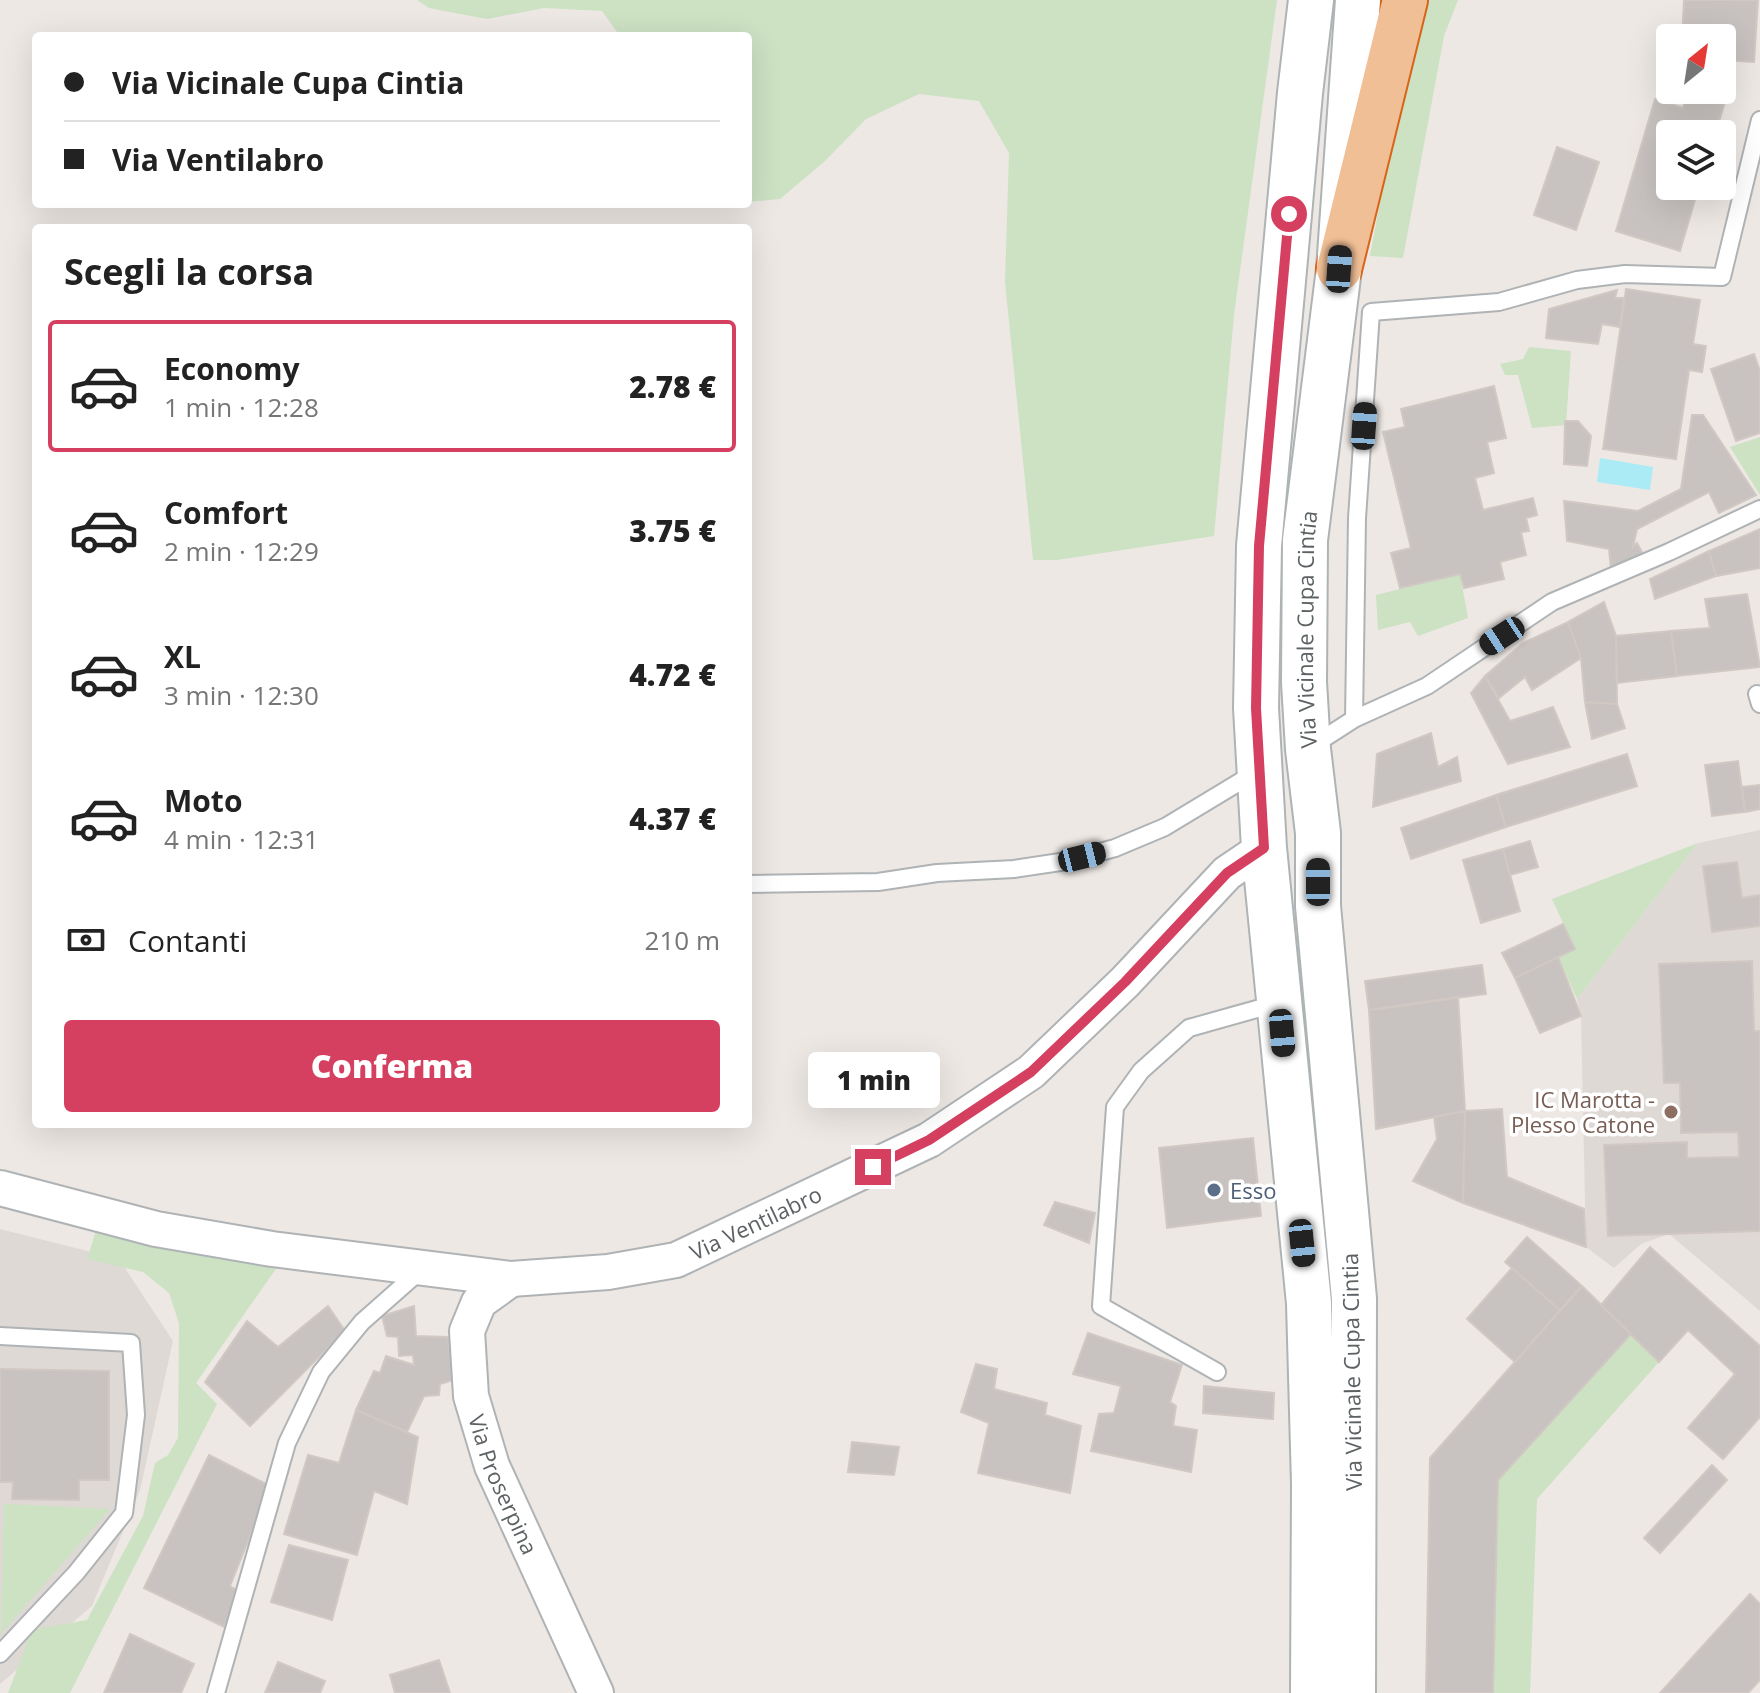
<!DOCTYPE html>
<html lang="it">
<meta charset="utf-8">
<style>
body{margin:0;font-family:"Open Sans",sans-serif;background:#f6f6f6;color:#222;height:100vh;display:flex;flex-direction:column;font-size:30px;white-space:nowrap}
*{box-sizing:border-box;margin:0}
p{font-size:26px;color:#767676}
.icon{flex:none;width:44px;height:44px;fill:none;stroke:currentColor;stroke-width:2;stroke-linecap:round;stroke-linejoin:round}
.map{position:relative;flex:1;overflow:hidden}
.details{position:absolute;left:32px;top:224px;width:720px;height:904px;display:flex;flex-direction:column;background:#fff;border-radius:8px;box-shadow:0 8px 32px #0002}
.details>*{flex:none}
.top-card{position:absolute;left:32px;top:32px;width:720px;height:176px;border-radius:8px;box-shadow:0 8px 32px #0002;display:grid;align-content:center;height:176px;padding:0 32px;background:#fff}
.needle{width:52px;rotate:30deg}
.tools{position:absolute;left:1656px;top:24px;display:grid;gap:16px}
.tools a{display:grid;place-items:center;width:80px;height:80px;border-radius:8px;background:#fff;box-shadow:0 8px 32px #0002;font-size:40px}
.end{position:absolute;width:36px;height:36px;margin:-18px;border:10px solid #d64060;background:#fff;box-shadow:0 0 0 4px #fff}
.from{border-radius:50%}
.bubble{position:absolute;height:56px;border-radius:8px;background:#fff;box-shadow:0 8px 32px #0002;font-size:26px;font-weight:800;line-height:56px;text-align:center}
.car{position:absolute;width:24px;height:48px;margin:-24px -12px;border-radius:10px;box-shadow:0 0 6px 2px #0007;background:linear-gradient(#222 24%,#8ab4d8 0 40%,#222 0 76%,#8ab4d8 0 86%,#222 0)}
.top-card b{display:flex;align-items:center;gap:28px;height:76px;font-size:30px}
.top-card b+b{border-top:2px solid #e0e0e0}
.top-card i{width:20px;height:20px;background:#222}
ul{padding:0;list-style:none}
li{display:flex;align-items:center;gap:24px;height:132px;margin:0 16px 12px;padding:0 16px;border:4px solid transparent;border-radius:8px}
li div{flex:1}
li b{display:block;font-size:30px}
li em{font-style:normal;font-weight:800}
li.current{border-color:#d64060}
li>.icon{width:72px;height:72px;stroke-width:1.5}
h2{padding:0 32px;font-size:36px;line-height:96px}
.pay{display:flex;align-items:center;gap:20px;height:88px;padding:0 32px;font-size:30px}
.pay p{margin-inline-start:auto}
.primary-button{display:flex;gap:16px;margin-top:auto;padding:16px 32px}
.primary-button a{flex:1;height:92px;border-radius:8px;background:#d64060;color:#fff;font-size:32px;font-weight:800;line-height:92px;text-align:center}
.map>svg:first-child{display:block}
.education{fill:#dfd9d5}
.green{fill:#cce2c3}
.water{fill:#abebf6}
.building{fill:#c8c3c0;stroke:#d1c8c3;stroke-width:2}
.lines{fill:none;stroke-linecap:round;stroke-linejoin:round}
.lane-casing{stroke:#afb3b5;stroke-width:20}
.street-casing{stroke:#afb3b5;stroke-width:38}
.secondary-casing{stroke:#aeb3b5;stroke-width:48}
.highway-casing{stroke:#d86418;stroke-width:48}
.lane{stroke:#fff;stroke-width:16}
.street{stroke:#fff;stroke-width:34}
.secondary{stroke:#fff;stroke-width:44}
.highway{stroke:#f1bf96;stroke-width:44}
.route{stroke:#d64060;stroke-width:10}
.education-dot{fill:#8d6e63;stroke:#fff;stroke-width:3}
.service-dot{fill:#5c6f8a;stroke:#fff;stroke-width:3}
.labels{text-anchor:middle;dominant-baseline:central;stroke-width:7;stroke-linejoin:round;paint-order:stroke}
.street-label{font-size:22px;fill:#5c6163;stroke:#fff}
.education-label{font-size:22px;fill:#785e54;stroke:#fff;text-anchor:end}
.service-label{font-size:22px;fill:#4e5e75;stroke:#fff;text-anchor:start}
</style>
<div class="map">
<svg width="1760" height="1693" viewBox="0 0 1760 1693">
<rect width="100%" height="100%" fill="#ede8e4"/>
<path class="education" d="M1760,830V1311L1669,1234L1641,1244L1614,1268L1586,1247L1581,1016L1577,999L1698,843Z
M0,1229L119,1259L173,1341L140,1490L92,1606L0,1684Z"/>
<path class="green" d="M417,0H1277L1234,315L1214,536L1057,560H1033L1005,282L1009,153L979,101L919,94L866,119L825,161L780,199L748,202V36H620L602,11L544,8L487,19L429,8Z
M1429,0H1458L1444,36L1403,258L1370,256L1396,115Z
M1529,347L1571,351L1566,425L1532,428L1518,375H1505L1500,364L1523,359Z
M1760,437V495L1730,447Z
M1460,574L1468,618L1418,636L1410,622L1378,630L1376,595Z
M1698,843L1577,999L1558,957L1575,949L1552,899Z
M97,1228L212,1256L280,1263L196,1383L217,1404L70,1693H8L32,1630L87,1620L143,1516L155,1463L168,1455L178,1438L179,1323L169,1293L143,1272L87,1259Z
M1631,1334L1659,1362L1537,1499L1530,1693H1493L1498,1480Z
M4,1504L110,1509L1,1634Z"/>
<path class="water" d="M1600,458L1653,467L1650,490L1597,482Z"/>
<path class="building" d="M1684,0H1758L1754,62L1722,60V38H1682Z
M1688,92L1725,102L1715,134H1670V186H1699L1680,251L1616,231L1655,99L1683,108Z
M1557,147L1599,162L1576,230L1534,215Z
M1626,289L1700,300L1693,344L1706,346L1702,372L1689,370L1676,459L1603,449Z
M1617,290L1615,298H1624L1620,327L1602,324L1598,344L1546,338L1549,309Z
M1754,354L1760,371V433L1736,441L1711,369Z
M1494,386L1506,438L1487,442L1494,473L1475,478L1483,510L1533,498L1537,515L1526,518L1529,531L1521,532L1526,555L1500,562L1504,579L1464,588L1460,574L1400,588L1391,553L1411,548L1383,432L1405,427L1401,409Z
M1692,415H1703L1756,495L1719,513L1709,492L1637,529L1633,547L1637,543L1644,556L1611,570L1609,549L1567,541L1564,501L1638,511L1681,489Z
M1565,421H1578L1591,436L1587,466L1564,464Z
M1760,529V568L1716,576L1709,551Z
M1709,551L1716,576L1655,599L1650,579Z
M1747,594L1760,667L1677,676L1671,631L1710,628L1705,599Z
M1604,602L1616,636L1617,704L1585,702L1581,658L1568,622Z
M1568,622L1581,658L1532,690L1525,677L1499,698L1485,676L1523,643Z
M1671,631L1677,676L1617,683L1616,636Z
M1485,676L1510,721L1553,707L1570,747L1508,764L1471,693Z
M1585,702L1617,704L1625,728L1592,739Z
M1431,733L1438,767L1457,757L1461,781L1373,807L1377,754Z
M1627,754L1637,786L1506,827L1496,795Z
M1738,761L1745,812L1712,816L1705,765Z
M1760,785V809L1745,812L1742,787Z
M1496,795L1506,827L1411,859L1401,828Z
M1530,841L1538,867L1510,875L1503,849Z
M1503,849L1520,911L1481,923L1463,860Z
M1737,862L1742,898L1760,895V926L1712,932L1703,866Z
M1563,924L1575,949L1515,978L1502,953Z
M1558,957L1581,1016L1540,1033L1515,978Z
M1752,961L1754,1031H1760V1231L1608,1236L1604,1145L1687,1142V1158L1739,1157L1738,1132L1681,1133L1680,1083H1664L1659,964Z
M1482,965L1486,994L1369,1010L1365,981Z
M1458,997L1465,1111L1376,1129L1369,1010Z
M1502,1109L1507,1177L1584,1209L1586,1247L1463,1203L1465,1111Z
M1465,1111L1463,1203L1413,1181L1437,1139L1434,1117Z
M1253,1138L1261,1216L1167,1228L1159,1148Z
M1055,1202L1095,1213L1089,1243L1044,1225Z
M1527,1237L1582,1286L1560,1310L1505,1262Z
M1650,1247L1760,1346V1417L1723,1459L1688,1428L1735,1374L1688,1330L1659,1362L1601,1305Z
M1512,1268L1560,1310L1515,1362L1467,1319Z
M1582,1286L1631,1334L1498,1480L1493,1693H1426L1430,1458Z
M328,1306L345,1331L250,1426L205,1382L247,1321L278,1347Z
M414,1306L416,1336L448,1337L453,1380L440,1384L439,1395L424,1396L407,1432L356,1410L374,1371L380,1373L386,1356L414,1365L413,1355L399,1356L398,1337L387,1336L382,1316Z
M1088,1333L1182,1365L1170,1402L1176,1406L1173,1426L1197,1430L1191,1472L1091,1451L1099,1414L1114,1413L1121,1386L1073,1374Z
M976,1364L997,1369L994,1389L1047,1403L1045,1415L1081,1426L1070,1493L978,1473L989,1423L961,1412Z
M0,1369L109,1371V1480H79V1500L12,1499L13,1482H0Z
M1204,1386L1274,1393L1273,1419L1203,1413Z
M356,1410L418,1437L407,1504L374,1491L357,1555L284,1534L308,1455L339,1463Z
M852,1442L899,1447L894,1475L848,1472Z
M209,1455L270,1486L230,1586L238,1591L224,1627L144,1588Z
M1712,1465L1727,1480L1660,1553L1644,1538Z
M289,1545L348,1560L332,1620L271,1602Z
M1750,1594L1760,1604V1680L1748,1693H1660Z
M130,1634L194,1664L181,1693H104Z
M439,1660L450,1693H395L390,1675Z
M278,1662L325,1681L320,1693H265Z"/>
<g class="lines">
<g class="lane-casing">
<path id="lane" d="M1757,694L1760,704
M1354,719L1357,518L1371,312L1499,302L1577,280L1625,274L1722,277L1760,120
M1312,746L1354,719L1427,686L1552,602L1669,552L1760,509
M748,884L878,882L937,873L1014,869L1067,861L1115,848L1165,827L1256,772
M0,1336L131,1343L136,1415L124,1513L76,1573L0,1654
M1217,1372L1101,1306L1115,1107L1141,1071L1189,1028L1278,1003
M216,1693L287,1443L321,1372L362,1322L422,1269"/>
</g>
<g class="street-casing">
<g id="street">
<path id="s1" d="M0,1188L156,1229L272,1249L511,1279L608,1272L676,1260L929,1140L1031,1072L1125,982L1227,873L1264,848"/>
<path id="s2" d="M511,1279L479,1302L467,1331L471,1396L492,1466L596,1693"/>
</g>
</g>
<g class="secondary-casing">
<g id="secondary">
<path d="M1311,0L1300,93L1259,546L1256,708L1264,848L1309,1303L1314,1484L1313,1693"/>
<path id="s3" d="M1353,1693L1354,1299L1318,906V833L1308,749L1304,682L1305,540L1339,269L1358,0"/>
</g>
</g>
<g class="highway-casing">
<path id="highway" d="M1339,269L1405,0"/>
</g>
<use href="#lane" class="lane"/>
<use href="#street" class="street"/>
<use href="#secondary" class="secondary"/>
<use href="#highway" class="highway"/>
</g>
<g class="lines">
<path class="route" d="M873,1167L929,1140L1031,1072L1125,982L1227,873L1264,848L1256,708L1259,546L1289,214"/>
</g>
<circle class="education-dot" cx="1671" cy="1112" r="8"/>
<circle class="service-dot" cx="1214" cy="1190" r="8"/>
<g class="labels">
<g class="street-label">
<text stroke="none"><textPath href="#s3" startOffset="1066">Via Vicinale Cupa Cintia</textPath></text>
<text stroke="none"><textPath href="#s1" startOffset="774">Via Ventilabro</textPath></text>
<text transform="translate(1351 1372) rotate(-91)">Via Vicinale Cupa Cintia</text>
<text stroke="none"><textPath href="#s2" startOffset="230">Via Proserpina</textPath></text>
</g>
<g class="education-label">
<text x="1655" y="1099">IC Marotta -<tspan x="1655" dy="25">Plesso Catone</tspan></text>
</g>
<g class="service-label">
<text x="1230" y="1190">Esso</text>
</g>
</g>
</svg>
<div class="tools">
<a><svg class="needle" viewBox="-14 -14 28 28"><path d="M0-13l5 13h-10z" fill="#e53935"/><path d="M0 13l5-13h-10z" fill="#767676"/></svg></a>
<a><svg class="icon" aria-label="layers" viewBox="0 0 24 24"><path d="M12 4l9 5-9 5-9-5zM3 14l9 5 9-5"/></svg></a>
</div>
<i class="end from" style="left:1289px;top:214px"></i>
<i class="end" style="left:873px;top:1167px"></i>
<div class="bubble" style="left:808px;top:1052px;width:132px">1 min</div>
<i class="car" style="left:1339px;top:269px;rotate:4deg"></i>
<i class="car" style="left:1364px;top:426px;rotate:4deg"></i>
<i class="car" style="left:1502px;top:636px;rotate:237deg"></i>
<i class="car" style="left:1082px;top:857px;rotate:76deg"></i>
<i class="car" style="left:1318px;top:882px;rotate:0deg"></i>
<i class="car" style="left:1282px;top:1033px;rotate:175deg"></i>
<i class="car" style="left:1302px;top:1243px;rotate:174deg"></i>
<div class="top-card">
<b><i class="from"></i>Via Vicinale Cupa Cintia</b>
<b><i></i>Via Ventilabro</b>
</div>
<section class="details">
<h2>Scegli la corsa</h2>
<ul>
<li class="current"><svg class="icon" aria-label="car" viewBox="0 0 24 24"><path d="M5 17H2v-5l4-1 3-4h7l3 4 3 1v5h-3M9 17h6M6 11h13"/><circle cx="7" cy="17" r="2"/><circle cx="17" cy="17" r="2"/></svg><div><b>Economy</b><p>1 min · 12:28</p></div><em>2.78 €</em></li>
<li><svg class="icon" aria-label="car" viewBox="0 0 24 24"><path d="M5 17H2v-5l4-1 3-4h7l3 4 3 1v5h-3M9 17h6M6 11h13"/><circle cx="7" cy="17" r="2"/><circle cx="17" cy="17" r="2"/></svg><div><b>Comfort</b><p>2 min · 12:29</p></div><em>3.75 €</em></li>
<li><svg class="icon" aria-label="car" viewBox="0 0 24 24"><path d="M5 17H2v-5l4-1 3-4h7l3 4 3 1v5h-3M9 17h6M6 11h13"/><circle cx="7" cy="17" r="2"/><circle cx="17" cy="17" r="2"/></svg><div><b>XL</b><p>3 min · 12:30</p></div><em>4.72 €</em></li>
<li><svg class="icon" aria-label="car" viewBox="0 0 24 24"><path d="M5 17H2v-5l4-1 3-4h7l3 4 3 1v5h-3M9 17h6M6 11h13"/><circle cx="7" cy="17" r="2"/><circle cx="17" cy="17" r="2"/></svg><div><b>Moto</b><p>4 min · 12:31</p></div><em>4.37 €</em></li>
</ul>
<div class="pay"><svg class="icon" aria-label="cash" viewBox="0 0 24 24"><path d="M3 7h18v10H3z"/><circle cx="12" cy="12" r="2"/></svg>Contanti<p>210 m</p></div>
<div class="primary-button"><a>Conferma</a></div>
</section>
</div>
